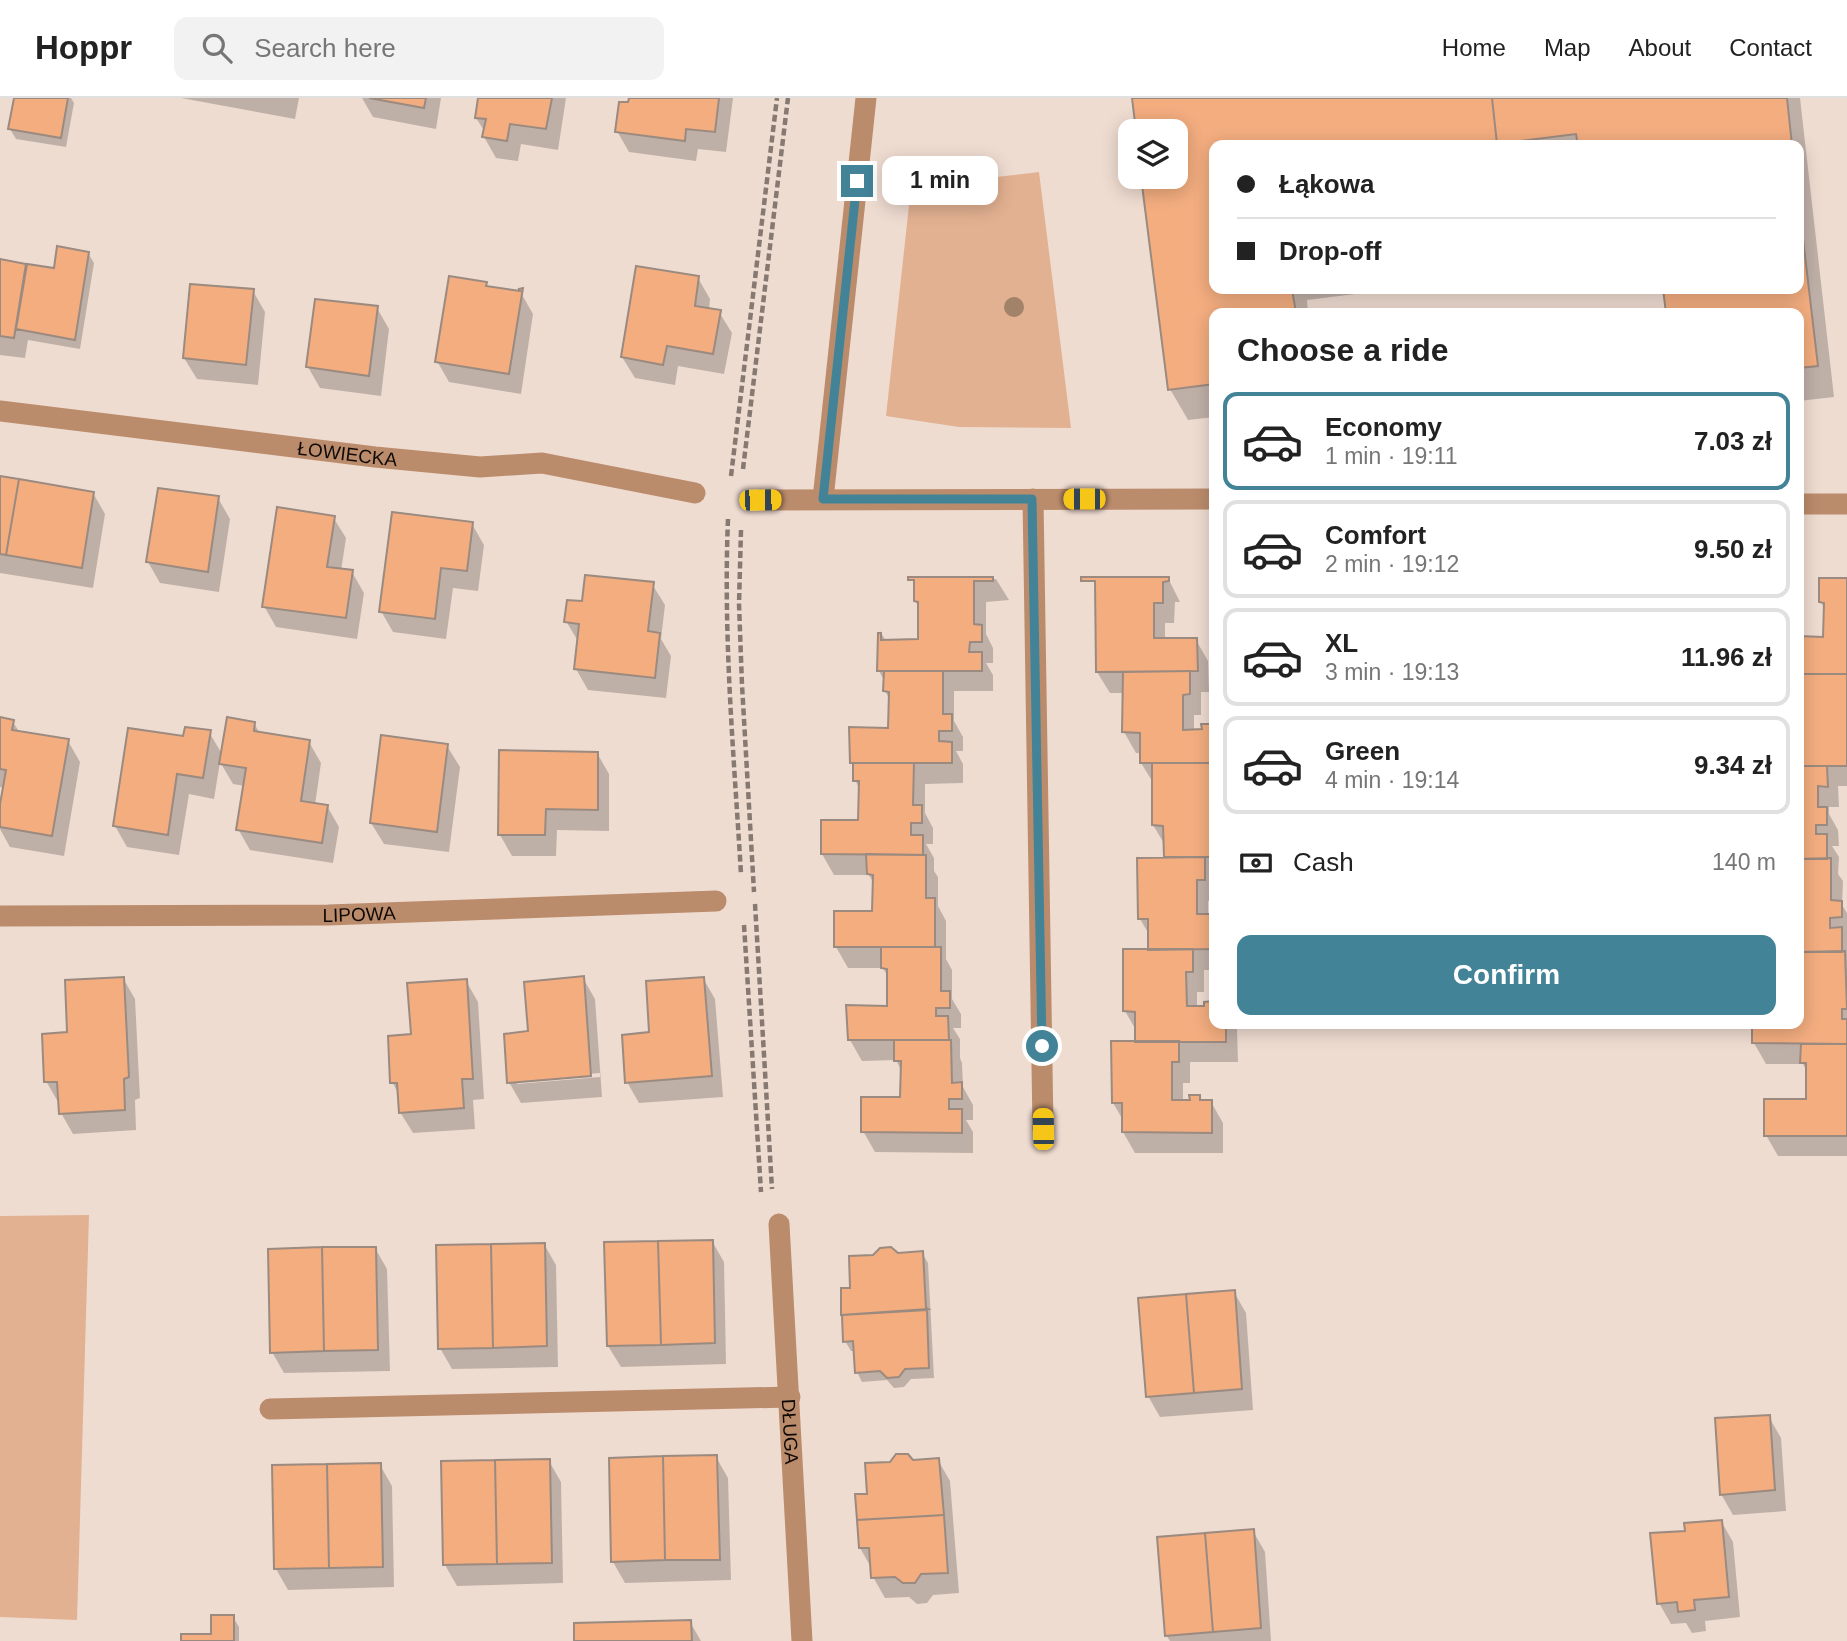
<!DOCTYPE html>
<meta charset="utf-8">
<style>
body{margin:0;font-family:Arial,sans-serif;background:#f2f2f2;color:#222;height:100vh;display:flex;flex-direction:column;font-size:26px;white-space:nowrap}
*{box-sizing:border-box;margin:0}
p{font-size:23px;color:#767676}
.icon{flex:none;width:38px;height:38px;fill:none;stroke:currentColor;stroke-width:2;stroke-linecap:round;stroke-linejoin:round}
.map{position:relative;flex:1;overflow:hidden}
.sheet{position:absolute;left:1209px;top:210px;width:595px;height:721px;display:flex;flex-direction:column;background:#fff;border-radius:14px;box-shadow:0 4px 18px #0003}
.sheet>*{flex:none}
.banner{position:absolute;left:1209px;top:42px;width:595px;height:154px;border-radius:14px;box-shadow:0 4px 18px #0003;display:grid;align-content:center;height:154px;padding:0 28px;background:#fff}
.buttons{position:absolute;left:1118px;top:21px;display:grid;gap:14px}
.buttons a{display:grid;place-items:center;width:70px;height:70px;border-radius:14px;background:#fff;box-shadow:0 4px 18px #0003;font-size:35px}
.end{position:absolute;width:32px;height:32px;margin:-16px;border:9px solid #438397;background:#fff;box-shadow:0 0 0 4px #fff}
.from{border-radius:50%}
.bubble{position:absolute;height:49px;border-radius:14px;background:#fff;box-shadow:0 4px 18px #0003;font-size:23px;font-weight:700;line-height:49px;text-align:center}
.car{position:absolute;width:21px;height:42px;margin:-21px -10px;border-radius:9px;box-shadow:0 0 5px 2px #0007;background:linear-gradient(#f5c518 24%,#345 0 40%,#f5c518 0 76%,#345 0 86%,#f5c518 0)}
.banner b{display:flex;align-items:center;gap:24px;height:66px;font-size:26px}
.banner b+b{border-top:2px solid #e0e0e0}
.banner i{width:18px;height:18px;background:#222}
ul{padding:0;list-style:none}
li{display:flex;align-items:center;gap:21px;height:98px;margin:0 14px 10px;padding:0 14px;border:4px solid #e0e0e0;border-radius:14px}
li div{flex:1}
li b{display:block;font-size:26px}
li em{font-style:normal;font-weight:700}
li.active{border-color:#438397}
li>.icon{width:63px;height:63px;stroke-width:1.5}
h2{padding:0 28px;font-size:32px;line-height:84px}
.pay{display:flex;align-items:center;gap:18px;height:77px;padding:0 28px;font-size:26px}
.pay p{margin-inline-start:auto}
.cta{display:flex;gap:14px;margin-top:auto;padding:14px 28px}
.cta a{flex:1;height:80px;border-radius:14px;background:#438397;color:#fff;font-size:28px;font-weight:700;line-height:80px;text-align:center}
header{display:flex;align-items:center;gap:42px;box-sizing:border-box;height:98px;padding:0 35px;background:#fff;border-bottom:2px solid #e0e0e0}
header strong{font-size:33px}
nav{display:flex;gap:38px;margin-inline-start:auto;font-size:24px}
.search{width:490px;height:63px;background:#f2f2f2;display:flex;align-items:center;gap:18px;box-sizing:border-box;padding:0 24px;border-radius:14px;color:#767676;font-size:26px}
.map>svg:first-child{display:block}
.green{fill:#e2b191}
.shadow{fill:#0003;fill-rule:evenodd}
.building{fill:#f3ad7f;stroke:#9b8a80;stroke-width:2}
.lines{fill:none;stroke-linecap:round;stroke-linejoin:round}
.path{stroke:#867972;stroke-width:4.5;stroke-dasharray:7 3.5;stroke-linecap:butt}
.lane{stroke:#bb8c6c;stroke-width:21}
.street{stroke:#bb8c6c;stroke-width:21}
.tree{fill:#a3826a}
.route{stroke:#438397;stroke-width:9}
.labels{text-anchor:middle;dominant-baseline:central;stroke-width:7;stroke-linejoin:round;paint-order:stroke}
.street-label{font-size:19px;fill:#100a07;stroke:#fce9de}
</style>
<header>
<strong>Hoppr</strong>
<div class="search"><svg class="icon" aria-label="search" viewBox="0 0 24 24"><circle cx="10" cy="10" r="6"/><path d="M15 15l6 6"/></svg>Search here</div>
<nav><a>Home</a><a>Map</a><a>About</a><a>Contact</a></nav>
</header>
<div class="map">
<svg width="1847" height="1543" viewBox="0 0 1847 1543">
<rect width="100%" height="100%" fill="#efdcd1"/>
<path class="green" d="M1039,74L1071,330L959,329L886,318L911,89Z
M89,1117L77,1522L0,1519V1118Z"/>
<path class="shadow" d="M15,0H71L74,5L66,49L16,41L10,31Z
M181,0H299L295,21Z
M362,0H441L436,31L373,19Z
M480,0H566L558,52L521,46L518,63L496,60L484,39L485,34L476,20Z
M631,0H733L726,54L698,51L696,63L629,54L617,33L630,5Z
M1133,0H1800L1834,299L1799,303V215H1668L1665,191H1799V47H1214V191H1387V192L1307,202L1308,215H1214V319L1188,322L1170,291L1143,79H1176V33H1137Z
M88,155L94,165L80,251L28,242L25,260L0,257V163L25,167L27,171L55,172Z
M698,180L710,201L709,212L719,214L732,235L724,276L678,268L675,287L635,280L622,259Z
M486,186L488,190L521,195L533,216L521,296L449,284L437,263Z
M253,193L265,214L258,287L197,281L184,260Z
M377,210L389,231L381,298L320,290L308,269Z
M0,379L93,395L105,416L93,490L0,475Z
M218,400L230,421L219,494L160,485L148,464Z
M333,419L346,440L341,473L352,474L364,495L357,541L276,529L264,508Z
M472,426L484,447L478,493L453,490L446,541L393,534L381,513Z
M1168,480L1180,504H1175L1174,525H1165V542H1196L1208,563L1209,594H1201V617H1194V633H1203L1213,627L1214,631V802L1208,803V818H1214V872H1204V894H1197V910L1205,909L1212,905L1214,909V926H1235L1237,930L1238,964H1190V985H1183V1004L1191,1003L1199,999L1202,1004H1211L1223,1025V1055H1135L1123,1034V1022L1113,1005L1137,946V934L1125,913L1150,853V838L1140,821L1165,761V747L1153,727L1154,686L1141,665V655H1136L1124,634V595H1110L1097,574V481Z
M915,481H996L1009,502L986,504V536L993,550V565H986L993,577V593H954V623L963,639V653H956L963,666V685L925,686V715L933,730V746H926L934,760V773L938,779V808L946,823V861L952,872V901L961,916V930H953L960,941V960L962,965L963,989L973,1007V1022H966L973,1034V1055L875,1054L863,1033L902,1000V974L896,962L862,963L850,942L889,910V881L883,870H848L836,849L874,815V786L869,777H834L822,756L860,724V692L855,682V670L851,664L890,631V602L885,593V584L879,573L880,533L886,543H920V511L915,503Z
M1847,482V688H1838L1839,709H1829V716L1838,732L1839,748H1832L1839,759L1838,776L1843,783L1842,807L1847,815V1058H1778L1766,1037L1808,1003L1807,974L1803,966H1766L1754,945V926H1799V540L1825,541V512L1821,504Z
M652,486L665,507L661,541L671,558L666,600L588,592L576,571L579,545L566,523L583,505Z
M0,621L13,624L20,635L68,643L80,664L64,758L10,749L0,731V717L4,690L0,689Z
M254,625L260,636L309,644L321,665L315,707L327,708L339,729L333,765L250,752L238,731L245,688L233,686L220,664L214,701L189,696L179,757L127,749L115,728L184,640L209,634L222,656Z
M447,648L460,669L449,754L384,746L371,725Z
M597,655L609,676V733L557,732L556,758H512L500,737Z
M123,880L135,901L140,1000L135,1002L136,1032L73,1036L61,1015L60,1004H58L46,983L69,936Z
M583,880L595,901L602,999L521,1005L509,984ZM600,975V979L517,986V982Z
M703,880L715,901L723,999L639,1005L627,984L651,935Z
M466,883L478,904L484,1001L473,1002L475,1031L413,1035L400,1014V998L392,984L412,938Z
M712,1143L724,1164L726,1266L621,1269L608,1248Z
M544,1146L556,1167L558,1269L452,1271L440,1250Z
M375,1150L387,1171L390,1273L284,1275L272,1254Z
M922,1155L928,1165L934,1280L911,1281L904,1289L894,1290L887,1282L862,1284L857,1274L855,1253H851L845,1243L842,1192H852Z
M1234,1194L1246,1215L1253,1312L1160,1319L1148,1298Z
M1769,1319L1781,1340L1786,1413L1733,1417L1721,1396Z
M716,1359L728,1380L731,1482L625,1485L613,1464Z
M938,1362L950,1383L959,1495L933,1497L927,1505L917,1506L909,1499L885,1500L873,1479L872,1471L860,1450L869,1397L891,1365Z
M549,1363L561,1384L563,1485L457,1488L445,1467Z
M380,1367L392,1388L394,1489L288,1492L276,1471Z
M1721,1423L1733,1444L1740,1519L1705,1523L1706,1533L1692,1535L1686,1525L1671,1526L1659,1505L1687,1434Z
M1253,1433L1265,1454L1271,1543H1170L1166,1537Z
M233,1519L239,1529V1543H183L213,1538Z
M690,1524L701,1543H576Z"/>
<path class="building" d="M14,0H68L61,40L8,31Z
M369,0H426L424,10Z
M478,0H552L546,31L510,26L507,43L482,39L486,21L475,20Z
M629,0H719L715,34L686,31L685,43L615,34L619,4H628Z
M1132,0H1492L1497,46L1214,47V191H1292L1296,215H1214V286L1168,292L1141,79H1176V33H1136Z
M1492,0H1787L1792,47H1578L1576,36L1497,46Z
M1799,107L1818,268L1799,270V215H1666L1663,191H1799Z
M57,148L89,154L75,242L16,231L27,166L54,170Z
M0,161L26,166L14,240L0,238Z
M636,168L699,178L695,208L721,212L713,256L667,248L663,267L621,259Z
M449,178L487,184L486,188L520,193L519,191L523,190L509,276L435,264Z
M190,186L254,191L246,267L183,260Z
M315,201L378,208L369,278L306,269Z
M0,378L19,381L6,457L0,456Z
M19,381L94,394L82,470L6,457Z
M158,390L219,398L208,474L146,464Z
M277,409L335,418L327,469L353,472L346,520L262,509Z
M392,414L473,424L467,473L441,470L435,521L379,514Z
M585,477L654,484L648,533L660,535L655,580L574,571L579,526L564,524L567,502L582,503Z
M908,479H993V483H974V526L982,527V544H970L969,554H982V573H877L878,535H881V542L918,541V504L914,503V482H908Z
M1081,479H1169V483L1163,484V505H1154V540H1197L1198,573L1096,574L1095,483H1081Z
M1819,480H1847V576H1799V538L1823,539L1824,505L1819,504Z
M884,573H943V616H952V633H939V643L952,644V665H850L849,629L888,630L889,594L883,593Z
M1190,573V596L1183,597V632L1202,631L1201,626H1214V665H1140V635L1122,634L1123,574Z
M1799,576H1847V668H1799Z
M0,619L14,622L12,632L69,641L52,738L0,729V706L6,672L0,671Z
M227,619L255,624L254,633L310,642L301,703L328,707L322,745L236,732L246,670L219,666Z
M185,629L211,632L203,680L177,676L168,737L113,728L128,630L183,638Z
M381,637L448,646L437,734L370,725Z
M499,652L598,654V712L546,711L545,737H498Z
M853,665H914L913,707H922V725H911V737H923V757L821,756V722H858L859,683H853Z
M1152,665H1214V687H1211V723H1214V759H1164L1163,728L1152,727Z
M1799,668H1827L1828,689L1818,688V709H1827V727H1816V736H1827V761H1799Z
M866,756L926,757V800H935V849H834V813H872L873,777L867,776Z
M1205,759V782H1197V816H1214V851L1148,852V821H1138L1137,760Z
M1831,760V802L1842,803V819L1830,820V830L1842,829V854H1799V761Z
M881,849H941V893H950V910H936V918H948L949,942H848L846,907L887,908V871L881,870Z
M1123,851H1193V874H1186L1187,908H1204V904L1213,903L1214,926H1226V944H1135V914L1123,913Z
M1845,853L1847,911H1842V921H1847V946L1752,945V926H1799V854Z
M584,878L591,978L507,985L504,936L528,933L524,884Z
M124,879L129,979L124,981L125,1012L59,1016L57,984H44L42,936L67,934L65,882Z
M704,879L712,978L625,985L622,937L649,934L646,883Z
M467,881L473,981H462L464,1010L399,1015L397,985H390L388,938L411,936L407,885Z
M894,942H951L952,985L962,984V1001H949V1011H962V1035L861,1034V999H900L901,963H894Z
M1111,943H1179V964H1172V1002H1190L1189,997H1200V1002H1212V1035L1122,1034V1005H1112Z
M1801,946H1847V1038H1764V1001H1806V965H1800Z
M713,1142L715,1245L661,1247L658,1143Z
M658,1143L661,1247L607,1248L604,1144Z
M545,1145L547,1248L493,1250L491,1146Z
M491,1146L493,1250L438,1251L436,1147Z
M322,1149H376L378,1252L324,1253Z
M322,1149L324,1253L270,1255L268,1151Z
M891,1149L898,1155L923,1153L926,1210L928,1211L841,1217V1190H850L849,1158L873,1157L880,1150Z
M1235,1192L1242,1291L1194,1295L1186,1196Z
M1186,1196L1194,1295L1146,1299L1138,1200Z
M927,1212L929,1270L905,1271L899,1279L887,1280L880,1273L855,1275L853,1243L843,1244L842,1217Z
M1770,1317L1775,1392L1720,1397L1715,1320Z
M896,1356H908L913,1362L939,1360L944,1417L857,1422L855,1396H867L865,1365L890,1364Z
M717,1357L720,1462H665L663,1358Z
M663,1358L665,1462L611,1464L609,1360Z
M550,1361L552,1465L497,1466L495,1362Z
M495,1362L497,1466L443,1467L441,1363Z
M381,1365L383,1469L329,1470L327,1366Z
M327,1366L329,1470L274,1471L272,1367Z
M944,1417L948,1475L921,1476L915,1485H903L895,1479L871,1480L869,1450H859L857,1422Z
M1722,1422L1729,1499L1694,1502L1695,1512L1678,1514L1677,1504L1657,1506L1650,1435L1685,1433L1684,1425Z
M1254,1431L1261,1530L1213,1534L1205,1435Z
M1205,1435L1213,1534L1165,1538L1157,1439Z
M211,1517H234V1543H181V1536H211Z
M691,1522L692,1543H574V1525Z"/>
<g class="lines">
<path class="path" d="M743,371L788,0
M731,378L777,0
M728,421C723,540 734,658 741,776
M741,432L739,506L742,587L754,794
M755,806L772,1091
M744,827L761,1094"/>
<path class="lane" d="M823,401L866,0"/>
<g class="street">
<path id="s1" d="M0,313L375,359L480,369L542,365L695,395"/>
<path d="M1033,401L1043,1031"/>
<path d="M760,402L1214,401"/>
<path d="M1799,406H1847"/>
<path id="s2" d="M0,818L328,817L716,803"/>
<path id="s3" d="M779,1126L802,1543"/>
<path d="M270,1311L790,1299"/>
</g>
</g>
<circle class="tree" cx="1014" cy="209" r="10"/>
<g class="lines">
<path class="route" d="M857,83L823,401H1032L1042,948"/>
</g>
<g class="labels">
<g class="street-label">
<text stroke="none"><textPath href="#s1" startOffset="350">ŁOWIECKA</textPath></text>
<text stroke="none"><textPath href="#s2" startOffset="359">LIPOWA</textPath></text>
<text stroke="none"><textPath href="#s3" startOffset="208">DŁUGA</textPath></text>
</g>
</g>
</svg>
<div class="buttons">
<a><svg class="icon" aria-label="layers" viewBox="0 0 24 24"><path d="M12 4l9 5-9 5-9-5zM3 14l9 5 9-5"/></svg></a>
</div>
<i class="end from" style="left:1042px;top:948px"></i>
<i class="end" style="left:857px;top:83px"></i>
<div class="bubble" style="left:882px;top:58px;width:116px">1 min</div>
<i class="car" style="left:1084px;top:401px;rotate:270deg"></i>
<i class="car" style="left:760px;top:402px;rotate:89deg"></i>
<i class="car" style="left:1043px;top:1031px;rotate:359deg"></i>
<div class="banner">
<b><i class="from"></i>Łąkowa</b>
<b><i></i>Drop-off</b>
</div>
<section class="sheet">
<h2>Choose a ride</h2>
<ul>
<li class="active"><svg class="icon" aria-label="car" viewBox="0 0 24 24"><path d="M5 17H2v-5l4-1 3-4h7l3 4 3 1v5h-3M9 17h6M6 11h13"/><circle cx="7" cy="17" r="2"/><circle cx="17" cy="17" r="2"/></svg><div><b>Economy</b><p>1 min · 19:11</p></div><em>7.03 zł</em></li>
<li><svg class="icon" aria-label="car" viewBox="0 0 24 24"><path d="M5 17H2v-5l4-1 3-4h7l3 4 3 1v5h-3M9 17h6M6 11h13"/><circle cx="7" cy="17" r="2"/><circle cx="17" cy="17" r="2"/></svg><div><b>Comfort</b><p>2 min · 19:12</p></div><em>9.50 zł</em></li>
<li><svg class="icon" aria-label="car" viewBox="0 0 24 24"><path d="M5 17H2v-5l4-1 3-4h7l3 4 3 1v5h-3M9 17h6M6 11h13"/><circle cx="7" cy="17" r="2"/><circle cx="17" cy="17" r="2"/></svg><div><b>XL</b><p>3 min · 19:13</p></div><em>11.96 zł</em></li>
<li><svg class="icon" aria-label="car" viewBox="0 0 24 24"><path d="M5 17H2v-5l4-1 3-4h7l3 4 3 1v5h-3M9 17h6M6 11h13"/><circle cx="7" cy="17" r="2"/><circle cx="17" cy="17" r="2"/></svg><div><b>Green</b><p>4 min · 19:14</p></div><em>9.34 zł</em></li>
</ul>
<div class="pay"><svg class="icon" aria-label="cash" viewBox="0 0 24 24"><path d="M3 7h18v10H3z"/><circle cx="12" cy="12" r="2"/></svg>Cash<p>140 m</p></div>
<div class="cta"><a>Confirm</a></div>
</section>
</div>
